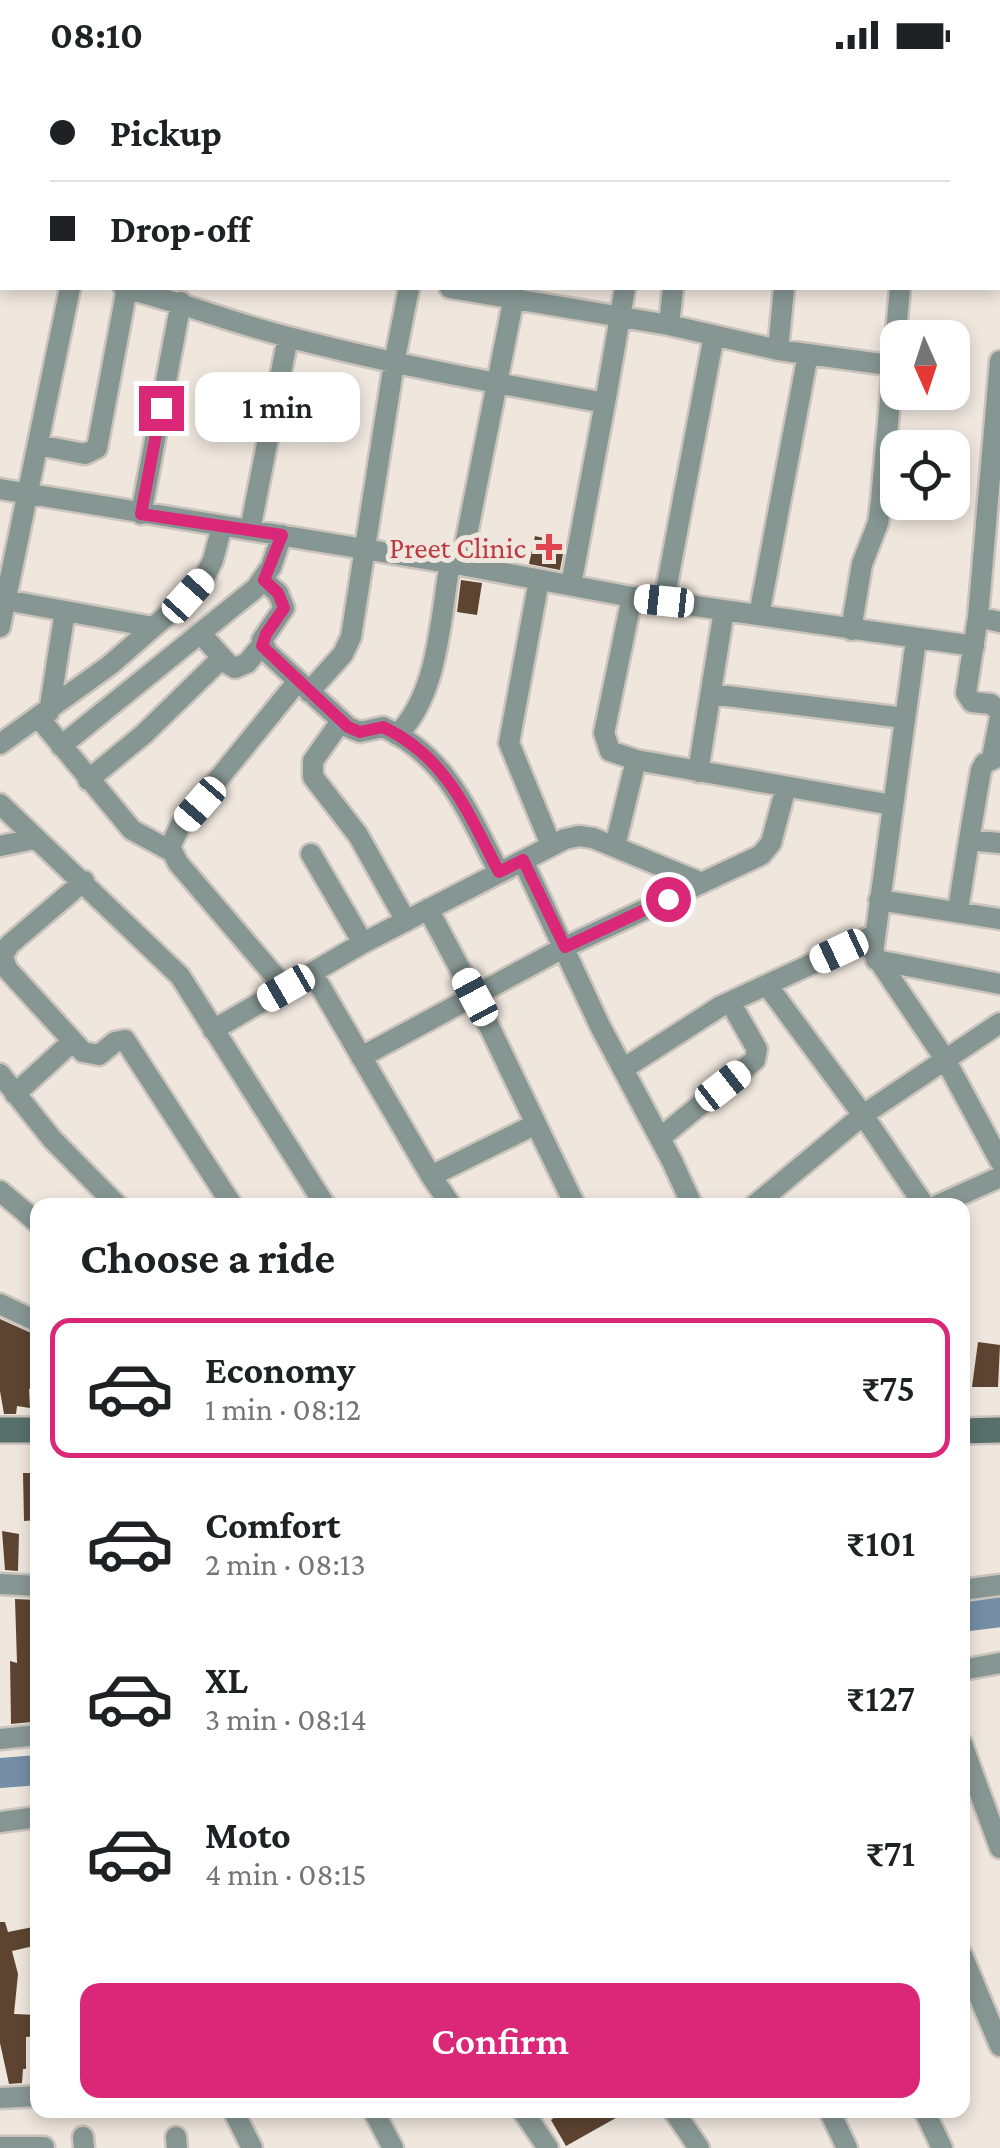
<!DOCTYPE html>
<meta charset="utf-8">
<style>
body{margin:0;font-family:"Crimson Pro",serif;background:#f2f2f2;color:#202124;height:100vh;display:flex;flex-direction:column;font-size:38px;white-space:nowrap}
*{box-sizing:border-box;margin:0}
p{font-size:32px;color:#757577}
.icon{flex:none;width:55px;height:55px;fill:none;stroke:currentColor;stroke-width:2;stroke-linecap:round;stroke-linejoin:round}
.map{position:relative;flex:1;overflow:hidden}
.panel{position:absolute;left:30px;top:1128px;width:940px;height:920px;display:flex;flex-direction:column;background:#fff;border-radius:20px;box-shadow:0 5px 15px #0003}
.panel>*{flex:none}
.top-card{position:absolute;left:0px;top:0px;width:1000px;height:220px;box-shadow:0 5px 15px #0003;display:grid;align-content:center;height:220px;padding:0 50px;background:#fff}
.needle{width:65px;rotate:177deg}
.buttons{position:absolute;left:880px;top:250px;display:grid;gap:20px}
.buttons a{display:grid;place-items:center;width:90px;height:90px;border-radius:20px;background:#fff;box-shadow:0 5px 15px #0003;font-size:50px}
.end{position:absolute;width:45px;height:45px;margin:-22px;border:12px solid #db2777;background:#fff;box-shadow:0 0 0 5px #fff}
.from{border-radius:50%}
.bubble{position:absolute;height:70px;border-radius:20px;background:#fff;box-shadow:0 5px 15px #0003;font-size:32px;font-weight:600;line-height:70px;text-align:center}
.car{position:absolute;width:30px;height:60px;margin:-30px -15px;border-radius:12px;box-shadow:0 0 8px 2px #0007;background:linear-gradient(#fff 24%,#345 0 40%,#fff 0 76%,#345 0 86%,#fff 0)}
.top-card b{display:flex;align-items:center;gap:35px;height:95px;font-size:38px}
.top-card b+b{border-top:2px solid #e0e0e0}
.top-card i{width:25px;height:25px;background:#202124}
ul{padding:0;list-style:none}
li{display:flex;align-items:center;gap:30px;height:140px;margin:0 20px 15px;padding:0 30px;border:5px solid transparent;border-radius:20px}
li div{flex:1}
li b{display:block;font-size:38px}
li em{font-style:normal;font-weight:600}
li.active{border-color:#db2777}
li>.icon{width:90px;height:90px;stroke-width:1.5}
h2{padding:0 50px;font-size:45px;line-height:120px}
.cta{display:flex;gap:20px;margin-top:auto;padding:20px 50px}
.cta a{flex:1;height:115px;border-radius:20px;background:#db2777;color:#fff;font-size:40px;font-weight:600;line-height:115px;text-align:center}
.status{display:flex;justify-content:space-between;align-items:center;height:70px;padding:0 50px;background:#fff;direction:ltr}
.status svg{height:28px;fill:currentColor}
.map>svg:first-child{display:block}
.lines{fill:none;stroke-linecap:round;stroke-linejoin:round}
.river{stroke:#758da5;stroke-width:30}
.building{fill:#5d4431}
.street-casing{stroke:#cbc4bc;stroke-width:25}
.secondary-casing{stroke:#cbc4bc;stroke-width:30}
.street{stroke:#869793;stroke-width:20}
.secondary{stroke:#57706b;stroke-width:25}
.route{stroke:#db2777;stroke-width:12}
.health-dot{fill:#e0444e;stroke:#efe7de;stroke-width:4}
.labels{text-anchor:middle;dominant-baseline:central;stroke-width:10;stroke-linejoin:round;paint-order:stroke}
.health-label{font-size:30px;fill:#be3a42;stroke:#efe7de;text-anchor:end}
</style>
<div class="status"><b>08:10</b><svg viewBox="0 0 49 12"><path d="M0 12V9h3v3zM5 12V6h3v6zM10 12V3h3v9zM15 12V0h3v12zM26 1h20v11H26zM47 4h2v5h-2z"/></svg></div>
<div class="map">
<svg width="1000" height="2078" viewBox="0 0 1000 2078">
<rect width="100%" height="100%" fill="#efe7de"/>
<g class="lines">
<path class="river" d="M962,1547L1000,1542
M0,1703L38,1700"/>
</g>
<path class="building" d="M535,466L565,473L560,500L529,494Z
M461,510L482,513L477,545L457,542Z
M0,1249L38,1266V1318L29,1319L30,1338L17,1336L16,1344H4L0,1321Z
M978,1272L1000,1275L998,1317H972Z
M23,1403H38V1450L24,1451Z
M2,1461L19,1464L18,1501L5,1500Z
M15,1529L38,1530V1590L32,1652L11,1654L10,1591L17,1593Z
M0,1852H5L8,1862L38,1856V1875L12,1881L18,1904L14,1944L38,1945V1966L26,1967V1999H23L22,2013L9,2014L0,1973Z
M563,2040H630L566,2076L551,2050Z"/>
<g class="lines">
<g class="street-casing">
<path id="street" d="M203,0V2
M359,2L360,0
M466,2L467,0
M586,2L587,0
M693,2V0
M803,2V0
M917,2V0
M0,17L2,18
M998,70H1000
M0,107L2,108
M124,218C181,232 235,254 292,268C395,295 500,314 605,333L571,515
M450,218L669,255L778,280L896,296
M669,255L673,218
M778,280L784,218
M1000,291L978,547L966,623L972,632L991,634L1000,642
M605,333L625,218
M38,375L85,384L97,378L127,218
M0,419L461,495L632,527L974,576
M141,444L181,232
M250,460L288,267
M461,495L514,227
M263,510L278,523L284,538L262,570L267,582L348,657L360,662L383,657C448,687 468,743 499,802
M539,510L509,673L551,775
M632,527L604,663L610,681L636,690L892,735
M5,530L153,557
M664,531L714,265
M759,545L808,284
M978,547L1000,552
M0,557L70,218
M851,560L862,494L878,453L881,431L900,218
M201,564L228,594L235,598L247,593L262,575
M916,570L873,882L945,989L1000,1091
M309,622L343,584L351,567L394,293L409,218
M711,624L904,648
M49,642L65,541
M39,648L132,760L171,781
M341,651L313,691V707L358,765L406,851
M397,665C439,624 440,548 450,493
M0,674L110,595L189,526L203,510L213,490L222,456
M61,676L256,518L271,497L282,465
M992,688L1000,647
M698,702L724,540
M88,710L144,664L222,588
M0,734L180,906L325,1135
M969,770L981,700L985,693L1000,686
M0,776L34,769
M615,776L636,690
M311,784L363,873
M523,791L600,956L672,1091L692,1135
M84,811L9,875L3,886L7,899L83,982L99,985L115,972L125,970L232,1135
M879,830L1000,849
M428,839L475,927L575,1135
M958,840L969,770L1000,773
M876,890L1000,914
M313,904L431,1106L536,1054
M767,915L863,1045L924,1135
M286,919L178,793L170,777L180,756L298,611
M213,960L363,873L565,769L579,766L593,768L702,813
M361,987L565,877L761,785L771,773L786,717
M623,999L721,936L874,865
M0,1004L52,1069L117,1135
M15,1024L73,971
M660,1068L755,990L757,979L730,932
M431,1106L451,1135
M0,1121L38,1153
M755,1135L863,1045L1000,953
M938,1135L1000,1107
M0,1234L38,1252
M0,1514L38,1516
M962,1520L1000,1515
M962,1600L1000,1593
M0,1669L38,1665
M962,1674L1000,1778
M0,1752L38,1747
M962,1885L1000,1976
M0,2028L38,2026
M233,2040L252,2078
M373,2040L393,2078
M522,2040L548,2078
M673,2040L699,2078
M829,2040L847,2078
M924,2040L942,2078
M83,2067L84,2078
M176,2067L177,2078
M0,2077H44"/>
</g>
<g class="secondary-casing">
<path id="secondary" d="M0,1360H38
M962,1361L1000,1360"/>
</g>
<use href="#street" class="street"/>
<use href="#secondary" class="secondary"/>
</g>
<g class="lines">
<path class="route" d="M161,338L141,444L282,465L264,510L278,523L284,538L266,564L262,576L348,657L360,662L383,657C447,687 468,743 499,802L523,790L565,877L668,829"/>
</g>
<path class="health-dot" d="M544 462h10v10h10v10h-10v10h-10v-10h-10v-10h10z"/>
<g class="labels">
<g class="health-label">
<text x="526" y="477">Preet Clinic</text>
</g>
</g>
</svg>
<div class="buttons">
<a><svg class="needle" viewBox="-14 -14 28 28"><path d="M0-13l5 13h-10z" fill="#e53935"/><path d="M0 13l5-13h-10z" fill="#757577"/></svg></a>
<a><svg class="icon" aria-label="locate" viewBox="0 0 24 24"><circle cx="12" cy="12" r="6"/><path d="M12 2v4M12 18v4M2 12h4M18 12h4"/></svg></a>
</div>
<i class="end from" style="left:668px;top:829px"></i>
<i class="end" style="left:161px;top:338px"></i>
<div class="bubble" style="left:195px;top:302px;width:165px">1 min</div>
<i class="car" style="left:188px;top:526px;rotate:42deg"></i>
<i class="car" style="left:664px;top:531px;rotate:276deg"></i>
<i class="car" style="left:200px;top:734px;rotate:221deg"></i>
<i class="car" style="left:839px;top:881px;rotate:245deg"></i>
<i class="car" style="left:286px;top:918px;rotate:240deg"></i>
<i class="car" style="left:475px;top:927px;rotate:332deg"></i>
<i class="car" style="left:723px;top:1016px;rotate:52deg"></i>
<div class="top-card">
<b><i class="from"></i>Pickup</b>
<b><i></i>Drop-off</b>
</div>
<section class="panel">
<h2>Choose a ride</h2>
<ul>
<li class="active"><svg class="icon" aria-label="car" viewBox="0 0 24 24"><path d="M5 17H2v-5l4-1 3-4h7l3 4 3 1v5h-3M9 17h6M6 11h13"/><circle cx="7" cy="17" r="2"/><circle cx="17" cy="17" r="2"/></svg><div><b>Economy</b><p>1 min · 08:12</p></div><em>₹75</em></li>
<li><svg class="icon" aria-label="car" viewBox="0 0 24 24"><path d="M5 17H2v-5l4-1 3-4h7l3 4 3 1v5h-3M9 17h6M6 11h13"/><circle cx="7" cy="17" r="2"/><circle cx="17" cy="17" r="2"/></svg><div><b>Comfort</b><p>2 min · 08:13</p></div><em>₹101</em></li>
<li><svg class="icon" aria-label="car" viewBox="0 0 24 24"><path d="M5 17H2v-5l4-1 3-4h7l3 4 3 1v5h-3M9 17h6M6 11h13"/><circle cx="7" cy="17" r="2"/><circle cx="17" cy="17" r="2"/></svg><div><b>XL</b><p>3 min · 08:14</p></div><em>₹127</em></li>
<li><svg class="icon" aria-label="car" viewBox="0 0 24 24"><path d="M5 17H2v-5l4-1 3-4h7l3 4 3 1v5h-3M9 17h6M6 11h13"/><circle cx="7" cy="17" r="2"/><circle cx="17" cy="17" r="2"/></svg><div><b>Moto</b><p>4 min · 08:15</p></div><em>₹71</em></li>
</ul>
<div class="cta"><a>Confirm</a></div>
</section>
</div>
